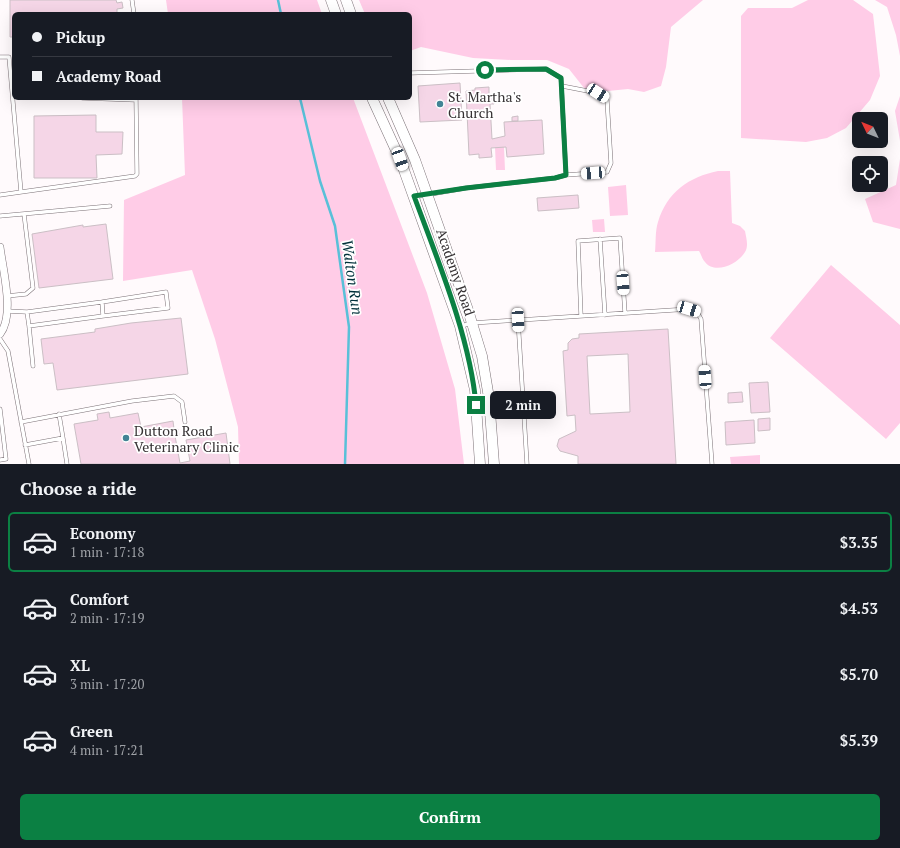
<!DOCTYPE html>
<meta charset="utf-8">
<style>
body{margin:0;font-family:"PT Serif",serif;background:#20242c;color:#f1f3f6;height:100vh;display:flex;flex-direction:column;font-size:15px;white-space:nowrap}
*{box-sizing:border-box;margin:0}
p{font-size:13px;color:#9ea1a6}
.icon{flex:none;width:22px;height:22px;fill:none;stroke:currentColor;stroke-width:2;stroke-linecap:round;stroke-linejoin:round}
.map{position:relative;height:464px;overflow:hidden}
.panel{display:flex;flex-direction:column;background:#171b24;flex:1}
.panel>*{flex:none}
.guide{position:absolute;left:12px;top:12px;width:400px;height:88px;border-radius:6px;box-shadow:0 4px 16px #0002;display:grid;align-content:center;height:88px;padding:0 20px;background:#171b24}
.needle{width:26px;rotate:313deg}
.fabs{position:absolute;left:852px;top:112px;display:grid;gap:8px}
.fabs a{display:grid;place-items:center;width:36px;height:36px;border-radius:6px;background:#171b24;box-shadow:0 4px 16px #0002;font-size:20px}
.end{position:absolute;width:18px;height:18px;margin:-9px;border:5px solid #0b8043;background:#fff;box-shadow:0 0 0 2px #fff}
.from{border-radius:50%}
.bubble{position:absolute;height:28px;border-radius:6px;background:#171b24;box-shadow:0 4px 16px #0002;font-size:13px;font-weight:700;line-height:28px;text-align:center}
.car{position:absolute;width:12px;height:24px;margin:-12px -6px;border-radius:5px;box-shadow:0 0 3px 1px #0007;background:linear-gradient(#fff 24%,#345 0 40%,#fff 0 76%,#345 0 86%,#fff 0)}
.guide b{display:flex;align-items:center;gap:14px;height:38px;font-size:15px}
.guide b+b{border-top:1px solid #363941}
.guide i{width:10px;height:10px;background:#f1f3f6}
ul{padding:0;list-style:none}
li{display:flex;align-items:center;gap:12px;height:60px;margin:0 8px 6px;padding:0 12px;border:2px solid transparent;border-radius:6px}
li div{flex:1}
li b{display:block;font-size:15px}
li em{font-style:normal;font-weight:700}
li.selected{border-color:#0b8043}
li>.icon{width:36px;height:36px;stroke-width:1.5}
h2{padding:0 20px;font-size:18px;line-height:48px}
.action{display:flex;gap:8px;margin-top:auto;padding:8px 20px}
.action a{flex:1;height:46px;border-radius:6px;background:#0b8043;color:#fff;font-size:16px;font-weight:700;line-height:46px;text-align:center}
.map>svg:first-child{display:block}
.green{fill:#ffcce7}
.lines{fill:none;stroke-linecap:round;stroke-linejoin:round}
.stream{stroke:#59c0d8;stroke-width:2.5}
.building{fill:#f5d6e7;stroke:#cbbfc5;fill-rule:evenodd}
.service-casing{stroke:#7c7277;stroke-width:4.5}
.minor-casing{stroke:#7c7277;stroke-width:8}
.secondary-casing{stroke:#7c7277;stroke-width:11}
.service{stroke:#fff;stroke-width:3.5}
.minor{stroke:#fff;stroke-width:7}
.secondary{stroke:#fff;stroke-width:10}
.route{stroke:#0b8043;stroke-width:5}
.poi-dot{fill:#428495;stroke:#fff;stroke-width:1.5}
.labels{text-anchor:middle;dominant-baseline:central;stroke-width:3.5;stroke-linejoin:round;paint-order:stroke}
.poi-label{font-size:14px;fill:#353133;stroke:#fff;text-anchor:start}
.street-label{font-size:14px;fill:#353133;stroke:#fff}
.water-label{font-size:15px;font-style:italic;fill:#00303a;stroke:#fff}
</style>
<div class="map">
<svg width="900" height="464" viewBox="0 0 900 464">
<rect width="100%" height="100%" fill="#fffafc"/>
<path class="green" d="M166,0H317L322,14H168Z
M359,0H703L671,27L666,67L661,86L644,92L628,89L588,93L569,69L547,60H511L473,58L421,47L410,51V14H365Z
M808,0H853L873,14L880,76L870,100L846,128L827,138L806,142L741,138V16L748,8H792Z
M875,0H900V56L896,35L887,7Z
M900,96V141L895,111Z
M182,98H353L427,293L455,389L464,464H239L238,427L215,339L192,270L123,281L124,200L185,175Z
M495,147H504L505,170H496Z
M900,159V229L873,222L865,199L896,185Z
M718,171H730L732,223L740,226L745,231C746,237 749,246 745,252C738,264 715,275 705,262C702,259 701,254 699,251L655,252C656,243 655,231 658,222C667,192 689,177 718,171Z
M626,185L628,215L610,216L608,187Z
M604,219L605,232H593L592,220Z
M831,265L900,325V423L886,439L770,338Z
M760,455V464H731L730,457Z"/>
<g class="lines">
<path class="stream" d="M278,0L281,14
M300,98L320,181L335,226L349,327L345,464"/>
</g>
<path class="building" d="M10,0H116L117,3L122,2L123,8L117,9V14H14V37H10Z
M460,83L462,120L420,122L418,86Z
M489,87V96H493L494,104H490L492,139L505,136L504,122L542,120L544,154L507,157L506,147L491,148L492,157L479,158V154L469,155L466,91L475,90V88Z
M96,115V132H123L122,154L96,155L97,178H34V116Z
M518,116V121H512V117Z
M578,195L579,208L538,211L537,198Z
M106,224L113,279L39,288L32,234L83,225V227Z
M181,318L188,374L57,390L53,363L44,364L41,339L95,332V329L131,323Z
M668,329L676,464H578V456L560,451L557,446L559,439L576,431L575,415L567,416L563,351L568,350V343L572,339L579,338V334ZM628,354L630,412L590,414L587,356Z
M768,382L770,412L751,413L749,383Z
M742,392L743,402L728,403V393Z
M109,412L110,418L138,413L141,427L173,421L174,429H178L179,436H175L180,463L190,461L186,440L226,433L230,464H81L74,424L98,420L97,414Z
M770,418V430L758,431V419Z
M754,420L755,443L726,445L725,422Z"/>
<g class="lines">
<g class="service-casing">
<path id="service" d="M132,0L134,14
M0,57H9L21,192L0,195
M410,73L546,69L561,78L566,175L555,178L466,188L414,197
M562,86L598,93L607,100L611,163L607,172L566,175
M82,98L136,100
M21,192L135,176L137,174L136,98
M0,216L110,206
M600,239L605,315
M7,296L26,294L33,288L24,214
M102,302L166,292L168,308L103,316
M7,311L27,312L102,302L103,316L29,326L27,312
M581,316L578,241L620,238L625,313
M518,320L527,464
M29,326L33,366
M461,326L472,323L689,309L697,312L701,319L712,464
M0,339L8,351L29,464
M0,409L6,459L0,460
M59,414L63,438
M21,422L132,401L174,396L182,402L185,422
M25,445L63,438L67,464"/>
</g>
<g class="minor-casing">
<path id="minor" d="M0,247C3,271 15,315 0,334"/>
</g>
<g class="secondary-casing">
<path id="secondary" d="M331,0L336,14
M346,0L351,14
M372,98L400,159L460,326L475,390L480,464
M388,98L415,160L468,310L482,356L489,398L494,464"/>
</g>
<use href="#service" class="service"/>
<use href="#minor" class="minor"/>
<use href="#secondary" class="secondary"/>
</g>
<g class="lines">
<path class="route" d="M476,405C470,337 438,261 414,196L466,188L555,178L566,175L561,78L546,69L485,70"/>
</g>
<g class="poi-dot">
<circle cx="440" cy="104" r="4"/>
<circle cx="126" cy="438" r="4"/>
</g>
<g class="labels">
<g class="poi-label">
<text x="448" y="96">St. Martha's<tspan x="448" dy="16">Church</tspan></text>
<text x="134" y="430">Dutton Road<tspan x="134" dy="16">Veterinary Clinic</tspan></text>
</g>
<g class="street-label">
<text transform="translate(456 272) rotate(71)">Academy Road</text>
</g>
<g class="water-label">
<text transform="translate(353 277) rotate(82)">Walton Run</text>
</g>
</g>
</svg>
<div class="fabs">
<a><svg class="needle" viewBox="-14 -14 28 28"><path d="M0-13l5 13h-10z" fill="#e53935"/><path d="M0 13l5-13h-10z" fill="#9ea1a6"/></svg></a>
<a><svg class="icon" aria-label="locate" viewBox="0 0 24 24"><circle cx="12" cy="12" r="6"/><path d="M12 2v4M12 18v4M2 12h4M18 12h4"/></svg></a>
</div>
<i class="end from" style="left:485px;top:70px"></i>
<i class="end" style="left:476px;top:405px"></i>
<div class="bubble" style="left:490px;top:391px;width:66px">2 min</div>
<i class="car" style="left:598px;top:93px;rotate:123deg"></i>
<i class="car" style="left:400px;top:159px;rotate:160deg"></i>
<i class="car" style="left:593px;top:173px;rotate:266deg"></i>
<i class="car" style="left:623px;top:283px;rotate:176deg"></i>
<i class="car" style="left:689px;top:309px;rotate:107deg"></i>
<i class="car" style="left:518px;top:320px;rotate:177deg"></i>
<i class="car" style="left:705px;top:377px;rotate:356deg"></i>
<div class="guide">
<b><i class="from"></i>Pickup</b>
<b><i></i>Academy Road</b>
</div>
</div>
<section class="panel">
<h2>Choose a ride</h2>
<ul>
<li class="selected"><svg class="icon" aria-label="car" viewBox="0 0 24 24"><path d="M5 17H2v-5l4-1 3-4h7l3 4 3 1v5h-3M9 17h6M6 11h13"/><circle cx="7" cy="17" r="2"/><circle cx="17" cy="17" r="2"/></svg><div><b>Economy</b><p>1 min · 17:18</p></div><em>$3.35</em></li>
<li><svg class="icon" aria-label="car" viewBox="0 0 24 24"><path d="M5 17H2v-5l4-1 3-4h7l3 4 3 1v5h-3M9 17h6M6 11h13"/><circle cx="7" cy="17" r="2"/><circle cx="17" cy="17" r="2"/></svg><div><b>Comfort</b><p>2 min · 17:19</p></div><em>$4.53</em></li>
<li><svg class="icon" aria-label="car" viewBox="0 0 24 24"><path d="M5 17H2v-5l4-1 3-4h7l3 4 3 1v5h-3M9 17h6M6 11h13"/><circle cx="7" cy="17" r="2"/><circle cx="17" cy="17" r="2"/></svg><div><b>XL</b><p>3 min · 17:20</p></div><em>$5.70</em></li>
<li><svg class="icon" aria-label="car" viewBox="0 0 24 24"><path d="M5 17H2v-5l4-1 3-4h7l3 4 3 1v5h-3M9 17h6M6 11h13"/><circle cx="7" cy="17" r="2"/><circle cx="17" cy="17" r="2"/></svg><div><b>Green</b><p>4 min · 17:21</p></div><em>$5.39</em></li>
</ul>
<div class="action"><a>Confirm</a></div>
</section>
